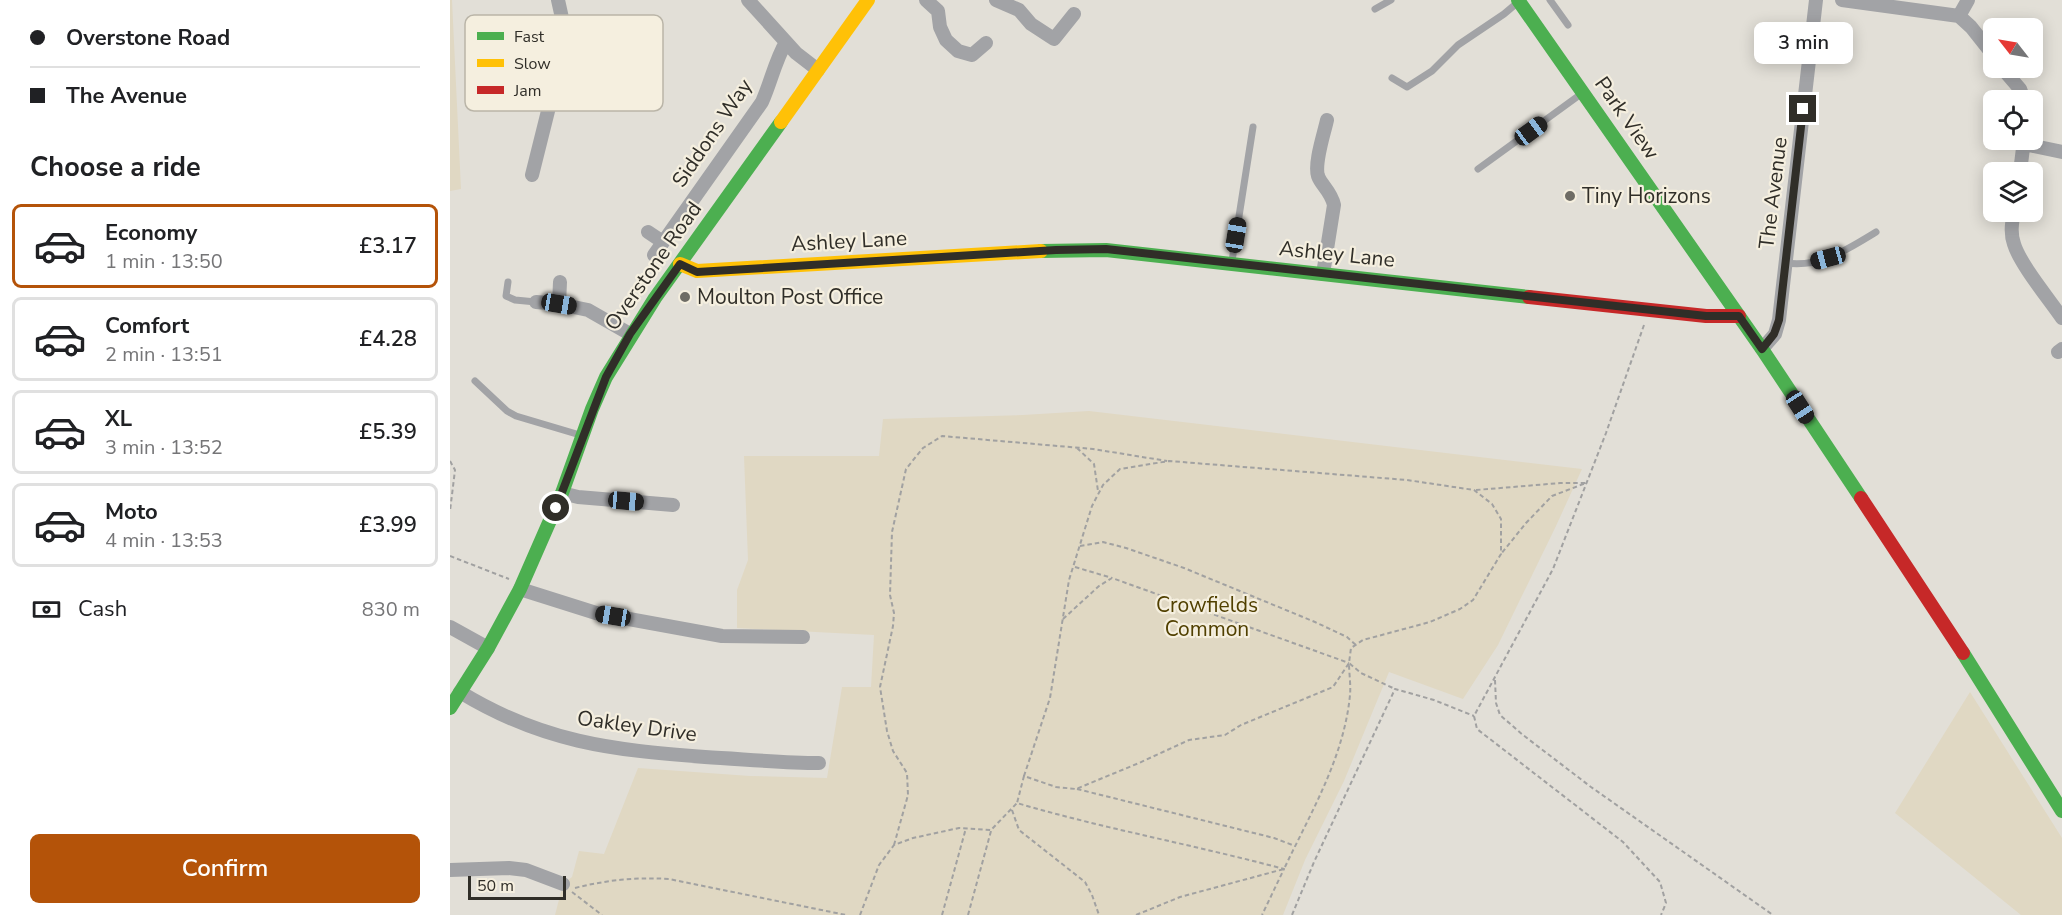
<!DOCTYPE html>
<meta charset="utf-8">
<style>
body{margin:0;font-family:"Nunito Sans",sans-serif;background:#f6f6f6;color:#202124;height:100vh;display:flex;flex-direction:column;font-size:22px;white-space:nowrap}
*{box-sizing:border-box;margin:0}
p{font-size:20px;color:#757577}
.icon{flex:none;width:33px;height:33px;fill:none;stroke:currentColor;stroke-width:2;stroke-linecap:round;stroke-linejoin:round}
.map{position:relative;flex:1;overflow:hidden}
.sheet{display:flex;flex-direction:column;background:#fff;width:450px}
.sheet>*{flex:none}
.guide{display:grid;align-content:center;height:132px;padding:0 30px;background:#fff}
.needle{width:39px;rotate:301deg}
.buttons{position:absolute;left:1533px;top:18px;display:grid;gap:12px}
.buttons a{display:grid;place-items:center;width:60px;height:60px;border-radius:9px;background:#fff;box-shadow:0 3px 15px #0003;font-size:30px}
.scale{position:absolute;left:18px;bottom:15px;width:98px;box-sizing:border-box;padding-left:6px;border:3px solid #302e28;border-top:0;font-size:16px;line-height:21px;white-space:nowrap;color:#302e28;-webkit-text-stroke:4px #f5efdf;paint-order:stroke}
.end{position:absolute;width:27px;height:27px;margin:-14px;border:8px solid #302e28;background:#fff;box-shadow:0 0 0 3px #fff}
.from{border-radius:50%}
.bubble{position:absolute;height:42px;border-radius:9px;background:#fff;box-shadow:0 3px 15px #0003;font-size:20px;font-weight:600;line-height:42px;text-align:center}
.car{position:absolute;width:18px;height:36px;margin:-18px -9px;border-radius:8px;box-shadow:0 0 4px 2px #0007;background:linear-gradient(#222 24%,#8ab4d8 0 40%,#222 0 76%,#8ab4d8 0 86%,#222 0)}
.guide b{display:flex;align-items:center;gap:21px;height:57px;font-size:22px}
.guide b+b{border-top:2px solid #e0e0e0}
.guide i{width:15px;height:15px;background:#202124}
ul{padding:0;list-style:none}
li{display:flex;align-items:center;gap:18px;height:84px;margin:0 12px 9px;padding:0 18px;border:3px solid #e0e0e0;border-radius:9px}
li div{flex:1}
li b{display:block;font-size:22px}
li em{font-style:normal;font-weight:600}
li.active{border-color:#b45309}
li>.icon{width:54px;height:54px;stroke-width:1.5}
h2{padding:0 30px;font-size:27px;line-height:72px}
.pay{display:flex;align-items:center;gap:15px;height:66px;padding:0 30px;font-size:22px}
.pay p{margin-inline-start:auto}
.primary-button{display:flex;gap:12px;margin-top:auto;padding:12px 30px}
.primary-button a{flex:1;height:69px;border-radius:9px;background:#b45309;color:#fff;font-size:24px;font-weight:600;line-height:69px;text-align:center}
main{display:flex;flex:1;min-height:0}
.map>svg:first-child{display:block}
.green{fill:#e0d8c3}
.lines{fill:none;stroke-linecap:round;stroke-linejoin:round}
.path{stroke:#a1a1a1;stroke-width:2;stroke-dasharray:4.5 3;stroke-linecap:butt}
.lane{stroke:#a2a3a6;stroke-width:7}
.street{stroke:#a2a3a6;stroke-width:14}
.fast{stroke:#4caf50;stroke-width:14}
.slow{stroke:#ffc107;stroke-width:14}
.jam{stroke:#c62828;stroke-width:14}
.route{stroke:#302e28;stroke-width:8}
.poi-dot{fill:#6e6c65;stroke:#f5efdf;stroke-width:2}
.labels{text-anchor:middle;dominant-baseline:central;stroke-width:4.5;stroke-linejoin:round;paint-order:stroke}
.street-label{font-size:21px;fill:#302e28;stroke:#f5efdf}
.poi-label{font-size:21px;fill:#302e28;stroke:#f5efdf;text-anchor:start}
.park-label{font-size:21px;fill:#514001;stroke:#f5efdf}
.key{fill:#f5efdf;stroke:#bab5a8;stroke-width:1.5}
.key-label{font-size:16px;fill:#302e28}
</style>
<main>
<section class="sheet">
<div class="guide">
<b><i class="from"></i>Overstone Road</b>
<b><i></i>The Avenue</b>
</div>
<h2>Choose a ride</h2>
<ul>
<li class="active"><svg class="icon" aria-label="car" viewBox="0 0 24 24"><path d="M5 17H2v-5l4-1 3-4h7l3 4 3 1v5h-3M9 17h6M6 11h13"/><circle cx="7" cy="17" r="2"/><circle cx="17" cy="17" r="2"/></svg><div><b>Economy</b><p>1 min · 13:50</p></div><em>£3.17</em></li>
<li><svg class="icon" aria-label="car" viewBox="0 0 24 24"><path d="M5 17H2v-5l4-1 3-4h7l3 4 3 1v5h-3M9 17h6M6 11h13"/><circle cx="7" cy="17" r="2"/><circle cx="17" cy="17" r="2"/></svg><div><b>Comfort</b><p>2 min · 13:51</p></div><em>£4.28</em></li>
<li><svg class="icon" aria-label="car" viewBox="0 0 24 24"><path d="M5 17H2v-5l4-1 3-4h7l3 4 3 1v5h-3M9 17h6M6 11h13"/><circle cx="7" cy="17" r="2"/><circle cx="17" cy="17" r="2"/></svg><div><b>XL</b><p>3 min · 13:52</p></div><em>£5.39</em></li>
<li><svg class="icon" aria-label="car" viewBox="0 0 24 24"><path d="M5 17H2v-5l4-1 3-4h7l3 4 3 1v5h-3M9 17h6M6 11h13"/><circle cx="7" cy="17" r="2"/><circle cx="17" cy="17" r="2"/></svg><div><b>Moto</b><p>4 min · 13:53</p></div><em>£3.99</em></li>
</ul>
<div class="pay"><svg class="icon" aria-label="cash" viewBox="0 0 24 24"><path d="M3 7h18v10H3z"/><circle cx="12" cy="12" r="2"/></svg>Cash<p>830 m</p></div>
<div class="primary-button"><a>Confirm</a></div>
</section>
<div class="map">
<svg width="1612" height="915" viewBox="0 0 1612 915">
<rect width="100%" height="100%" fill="#e2dfd7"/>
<path class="green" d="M0,0H2L11,189L0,191Z
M639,411L1132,469L1106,526L1048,645L1013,699L939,672L894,781L855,860L833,915H105L113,884L122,877L129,851L154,854L188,768L300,776L377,778L392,687H421L424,635L287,628V590L298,560L294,456H429L433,419L573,415Z
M1520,692L1612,838V915H1571L1445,813Z"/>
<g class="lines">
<path class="path" d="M1194,325L1156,433L1103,569L1024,716L1027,729L1173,842L1210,882L1216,903L1211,915
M627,448L644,464L648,491
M0,461L5,470L0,511
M1026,490L1110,483H1136L1102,496L1076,523L1051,554
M630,546L653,542L676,548L734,568L865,622L897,637L906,645
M0,556L59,579
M625,567L662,578
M613,619L649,586L662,578L899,663
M1045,680L1046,703L1050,715L1073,735L1141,787L1323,915
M574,776L567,803C655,829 745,845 834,869L812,915
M627,789L824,838L845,846
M562,810L569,830L635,882L642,895L649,915
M444,845L458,795L457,773L443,751L437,731L430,687L443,626L444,613L440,595L442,532L456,469L473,448L492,436L643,449L717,461
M125,888C156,880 187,877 219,879L396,915
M122,892L152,915
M410,915L429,865L444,845L463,838L509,828L541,830L567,803
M492,915L516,828
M518,915L541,831
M686,915L730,897L834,869C860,814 894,758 900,695C901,685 899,673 899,663L883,687L791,725L775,735L739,740L689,763L626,789L606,787L574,776L600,698L619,580L642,506L653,485L670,469L719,461L957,480L1024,490L1042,504L1051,519V554L1023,600L1010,609L980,622L913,640L901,648L899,663L911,673L945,689
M842,915L864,862L945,689L984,700L1024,716"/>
<path class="lane" d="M1100,0L1118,25
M925,9L941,0
M942,78L957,87L982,71L1008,45L1054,14L1067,3
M1028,169L1131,94
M782,261L803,127
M1336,263C1370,268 1398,249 1426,232
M58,282L56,296L65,300L86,302
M25,381L57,411L66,416L130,435"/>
<path class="street" d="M298,0L346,53L368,70
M476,0L488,11L490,27L496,40L508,51L522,55L536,43
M546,0L569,10L581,24L604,39L624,14
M1392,0L1509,16L1521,27L1544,56
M1509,16L1518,0
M1552,68L1570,89L1574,100
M1574,144L1612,152
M1570,172L1574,140
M82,175L113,51L114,27L108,0
M1564,212C1562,222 1560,233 1564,244C1570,264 1599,299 1612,318
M198,232L213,242
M204,255L312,102C321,82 325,61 336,42
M873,274L884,205C881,191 871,185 868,176C864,163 874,134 877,120
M86,302L109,304L138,310L180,334
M109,304L110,282
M1312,349L1325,334L1329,320L1366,0
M1608,352L1612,349
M112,493L128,497L223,505
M70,589L146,613L272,636L353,637
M0,627L38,648
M10,692C92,742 161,750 255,757C293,759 331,763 369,763
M0,870L59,868L76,870L113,884"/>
<path class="fast" d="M1068,0L1312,349L1411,498
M591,251L656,250L1079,297
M1513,653L1612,811
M0,708L38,648L70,589L112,493L142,409L156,377L205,298L331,122"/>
<path class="slow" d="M331,122L418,0
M230,264L247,271L591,251"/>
<path class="jam" d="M1079,297L1256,316H1289
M1411,498L1513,653"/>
</g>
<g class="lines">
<path class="route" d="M106,508L156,377L180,334L230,264L247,272L606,250L656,249L1256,316H1289L1312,349L1324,334L1329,320L1353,109"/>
</g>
<g class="poi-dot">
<circle cx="1120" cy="196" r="6"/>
<circle cx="235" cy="297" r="6"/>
</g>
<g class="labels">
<g class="street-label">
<text transform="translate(1177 118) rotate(55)">Park View</text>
<text transform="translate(262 133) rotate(-56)">Siddons Way</text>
<text transform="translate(1323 193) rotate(-83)">The Avenue</text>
<text transform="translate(399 241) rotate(-3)">Ashley Lane</text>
<text transform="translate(887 254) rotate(6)">Ashley Lane</text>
<text transform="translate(203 266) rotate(-55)">Overstone Road</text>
<text transform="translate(187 726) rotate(8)">Oakley Drive</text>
</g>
<g class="poi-label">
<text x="1132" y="196">Tiny Horizons</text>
<text x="247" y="297">Moulton Post Office</text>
</g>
<g class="park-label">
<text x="757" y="605">Crowfields<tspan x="757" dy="24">Common</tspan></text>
</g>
</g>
<rect x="15" y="15" width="198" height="96" rx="9" class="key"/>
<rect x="27" y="32" width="27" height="8" fill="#4caf50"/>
<rect x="27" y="59" width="27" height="8" fill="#ffc107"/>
<rect x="27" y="86" width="27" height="8" fill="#c62828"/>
<g class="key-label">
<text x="64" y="42">Fast</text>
<text x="64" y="69">Slow</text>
<text x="64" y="96">Jam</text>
</g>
</svg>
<div class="buttons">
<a><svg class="needle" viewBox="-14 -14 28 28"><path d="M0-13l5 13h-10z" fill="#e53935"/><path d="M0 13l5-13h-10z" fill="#757577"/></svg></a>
<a><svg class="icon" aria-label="locate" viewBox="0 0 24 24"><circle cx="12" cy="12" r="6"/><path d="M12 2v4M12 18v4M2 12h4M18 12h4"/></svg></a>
<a><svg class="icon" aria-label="layers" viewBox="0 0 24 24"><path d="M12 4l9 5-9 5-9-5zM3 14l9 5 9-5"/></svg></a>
</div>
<div class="scale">50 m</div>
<i class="end from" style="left:106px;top:508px"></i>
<i class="end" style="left:1353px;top:109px"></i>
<div class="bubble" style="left:1304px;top:22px;width:99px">3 min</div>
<i class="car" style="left:1081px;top:131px;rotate:54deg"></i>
<i class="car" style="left:786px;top:235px;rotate:9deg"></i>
<i class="car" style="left:1378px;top:258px;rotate:255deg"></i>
<i class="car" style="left:109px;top:304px;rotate:100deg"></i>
<i class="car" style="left:1350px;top:407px;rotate:147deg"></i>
<i class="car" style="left:176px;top:501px;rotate:95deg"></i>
<i class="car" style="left:163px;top:616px;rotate:279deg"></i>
</div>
</main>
